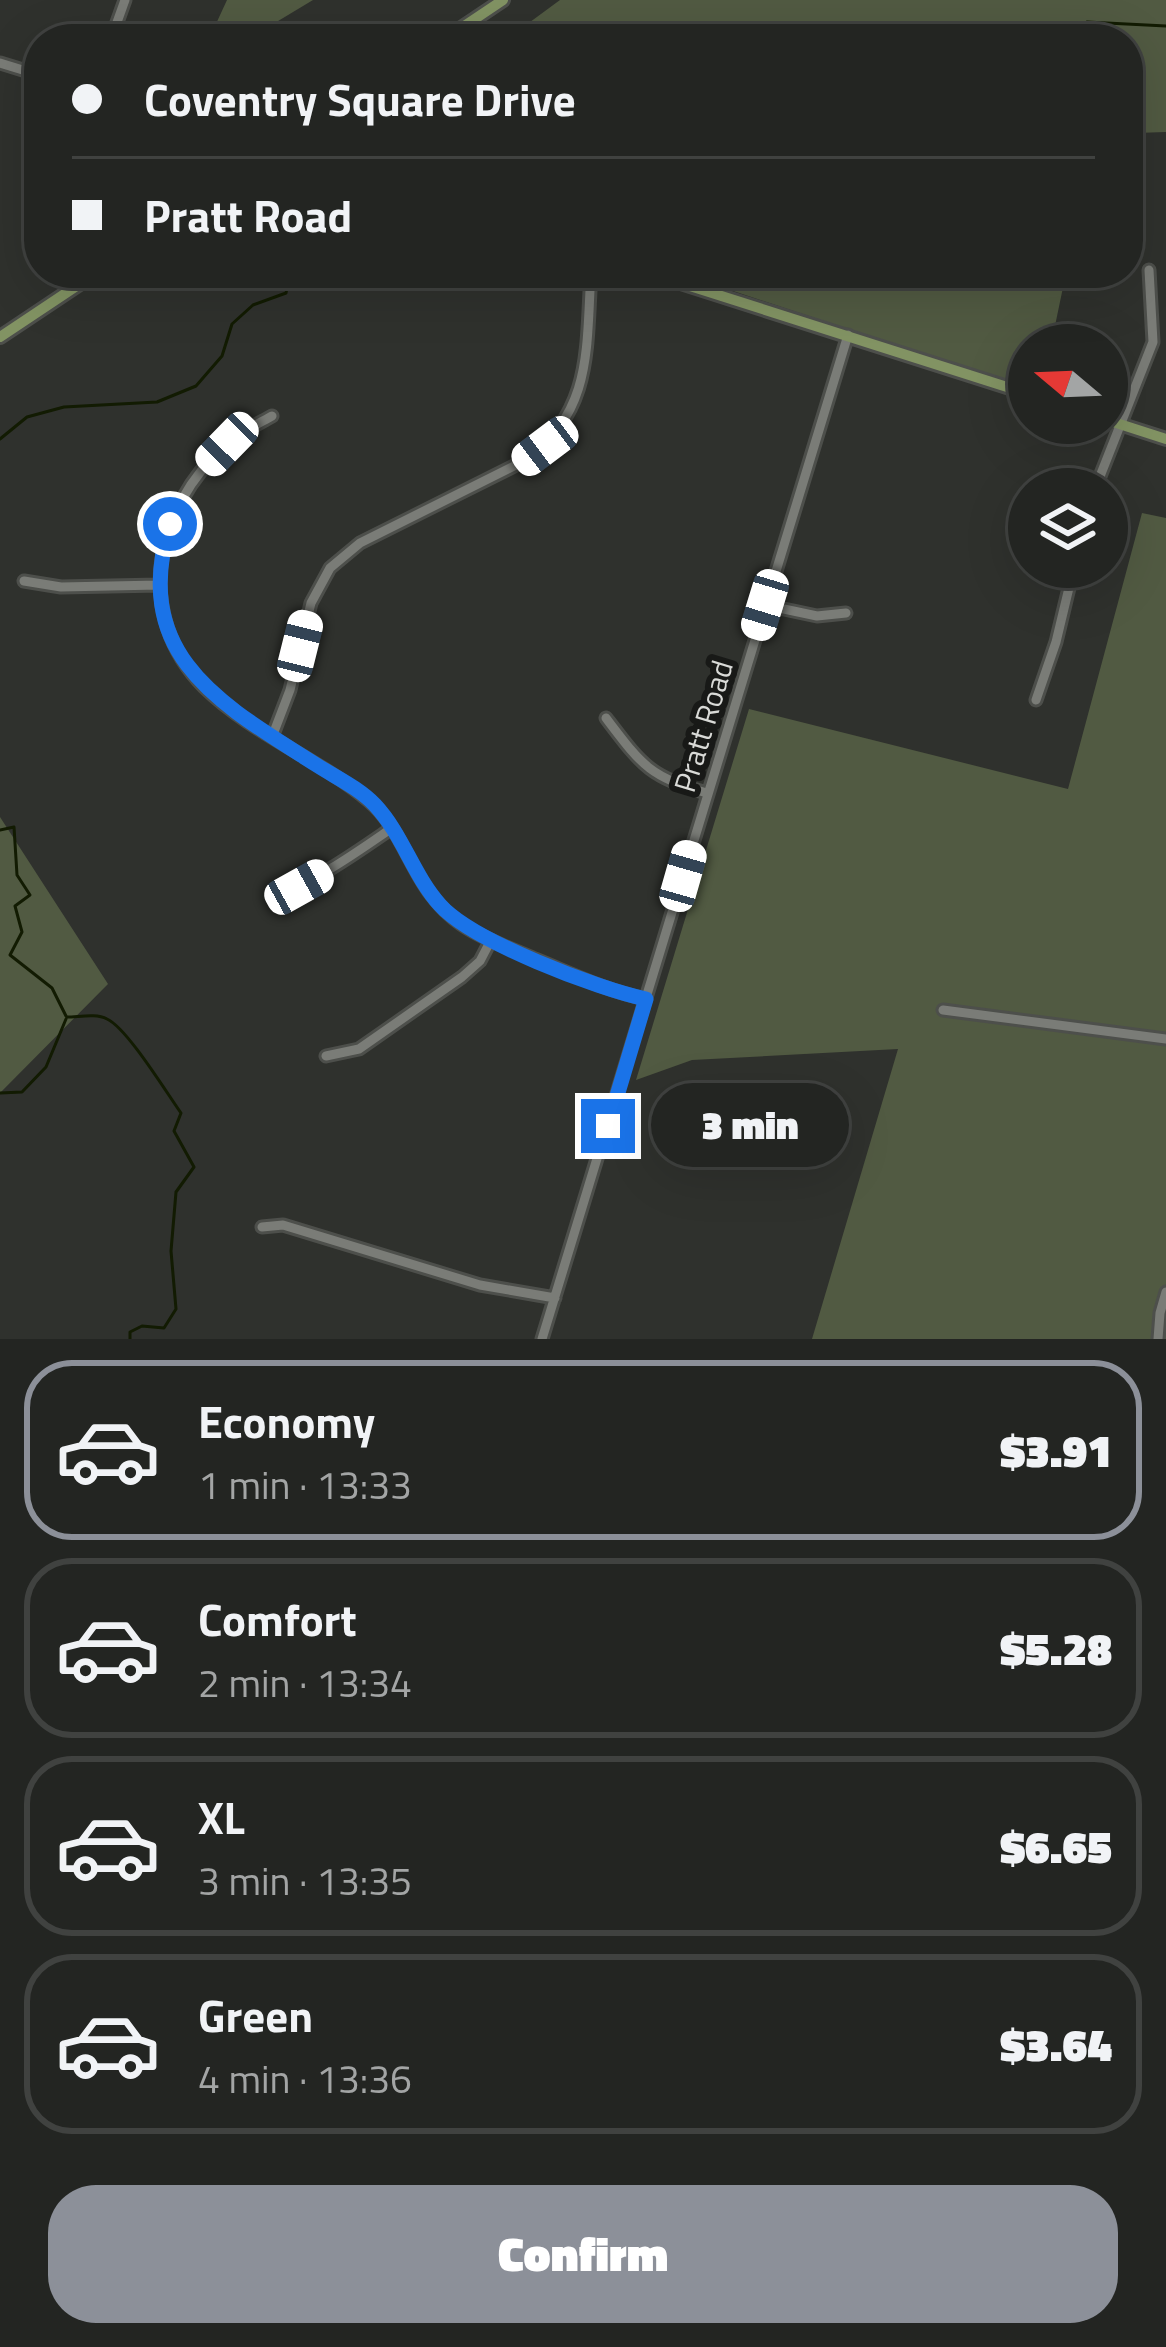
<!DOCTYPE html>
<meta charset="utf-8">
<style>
body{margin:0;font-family:"Titillium Web",sans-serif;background:#2b2d2a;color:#f1f3f6;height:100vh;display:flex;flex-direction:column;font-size:45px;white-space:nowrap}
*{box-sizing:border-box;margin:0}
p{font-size:39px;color:#a3a5a5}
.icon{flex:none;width:66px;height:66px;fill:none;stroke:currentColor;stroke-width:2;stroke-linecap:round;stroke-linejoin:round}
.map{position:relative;height:1339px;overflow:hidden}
.side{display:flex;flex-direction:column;background:#232522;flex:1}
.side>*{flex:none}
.banner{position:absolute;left:24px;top:24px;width:1119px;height:264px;border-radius:48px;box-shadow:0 12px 48px #0002,0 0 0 3px #404240;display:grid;align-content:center;height:264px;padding:0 48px;background:#232522}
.needle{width:78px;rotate:289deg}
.buttons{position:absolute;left:1008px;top:324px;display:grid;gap:24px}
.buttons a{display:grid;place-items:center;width:120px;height:120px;border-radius:50%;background:#232522;box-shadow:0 12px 48px #0002,0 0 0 3px #404240;font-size:60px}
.end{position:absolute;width:54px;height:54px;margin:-27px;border:15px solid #1a73e8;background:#fff;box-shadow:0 0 0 6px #fff}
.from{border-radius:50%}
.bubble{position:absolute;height:84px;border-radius:42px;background:#232522;box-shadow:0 12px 48px #0002,0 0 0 3px #404240;font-size:39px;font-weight:800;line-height:84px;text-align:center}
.car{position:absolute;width:36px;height:72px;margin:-36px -18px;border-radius:15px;box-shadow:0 0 9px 3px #0007;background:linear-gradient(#fff 24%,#345 0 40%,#fff 0 76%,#345 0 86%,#fff 0)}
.banner b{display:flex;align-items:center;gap:42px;height:114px;font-size:45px}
.banner b+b{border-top:3px solid #404240}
.banner i{width:30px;height:30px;background:#f1f3f6}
ul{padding:21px 0 0;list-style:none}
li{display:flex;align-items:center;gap:36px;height:180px;margin:0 24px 18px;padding:0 24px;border:6px solid #404240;border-radius:48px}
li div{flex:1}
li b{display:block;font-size:45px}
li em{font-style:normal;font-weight:800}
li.on{border-color:#8c9099}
li>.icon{width:108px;height:108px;stroke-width:1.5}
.primary-button{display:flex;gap:24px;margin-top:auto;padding:24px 48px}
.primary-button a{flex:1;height:138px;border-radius:48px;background:#8c9099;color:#fff;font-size:48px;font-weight:800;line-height:138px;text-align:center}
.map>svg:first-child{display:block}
.green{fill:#515a42}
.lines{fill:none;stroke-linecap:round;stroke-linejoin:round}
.stream{stroke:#121b02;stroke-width:3}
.minor-casing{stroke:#4d4f4b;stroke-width:15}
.major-casing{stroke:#4d4f4b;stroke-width:16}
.minor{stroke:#7a7c77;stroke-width:9}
.major{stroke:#829363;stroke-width:10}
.route{stroke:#1a73e8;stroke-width:15}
.labels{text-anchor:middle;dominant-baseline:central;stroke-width:12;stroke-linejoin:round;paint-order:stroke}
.street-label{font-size:30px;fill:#d9dad7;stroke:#181917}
</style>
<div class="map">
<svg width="1166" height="1339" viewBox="0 0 1166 1339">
<rect width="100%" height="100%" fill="#2f312d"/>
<path class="green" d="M227,0H313L248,39H209Z
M560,0H1166V132L1136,133L1128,170V39H507Z
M679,273H1066L1051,345H1029V389Z
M1142,513L1166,518V1339H812L898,1049L692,1060L636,1080L749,709L1068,789Z
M0,817L108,984L0,1093Z"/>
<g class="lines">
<path class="stream" d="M1067,39L1087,22L1166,26
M0,439L27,417L64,407L157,402L196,386L222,356L232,324L253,305L286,293L290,273
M0,830L14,827L17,875L30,895L15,906L22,932L10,955L52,988L66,1016
M67,1017C79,1017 96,1013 107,1019C127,1028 166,1092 181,1113L174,1131L194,1167L176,1192L171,1251L176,1309L164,1328L142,1326L130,1332V1339
M0,1093L22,1092L46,1067L66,1019"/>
<g class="minor-casing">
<path id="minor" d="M111,39L125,0
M0,63L39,75
M272,416C256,425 239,433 226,445C154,508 133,615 204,687C252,734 318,758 369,801C397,824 408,863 429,892C438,904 448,915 461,924C483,939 510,948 535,959C572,974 607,991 646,999
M1095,489L1153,342L1149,270
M24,581L61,587L159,585
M765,605L817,616L846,613
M1036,700L1056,642L1074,567
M606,718C641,764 650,778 707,793
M272,737L290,690L311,603L330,568L360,543L526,460C593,411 586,348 591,273
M275,896C318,880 354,854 392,828
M943,1010L1166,1039
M326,1056L359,1049L462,977L480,961L491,940
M262,1227L283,1225L480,1285L555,1298
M542,1339L848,335
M1158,1339L1160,1313L1166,1292"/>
</g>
<g class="major-casing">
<path id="major" d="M445,39L503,0
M649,273L1029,394
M0,337L96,273
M1107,420L1166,439"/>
</g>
<use href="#minor" class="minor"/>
<use href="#major" class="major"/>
</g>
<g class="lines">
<path class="route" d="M170,524C130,655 219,703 315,764C335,777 359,788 375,805C403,835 413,875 440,905C472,941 598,989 646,999L608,1126"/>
</g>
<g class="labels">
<g class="street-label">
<text transform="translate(703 726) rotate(-73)">Pratt Road</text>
</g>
</g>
</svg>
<div class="buttons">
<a><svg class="needle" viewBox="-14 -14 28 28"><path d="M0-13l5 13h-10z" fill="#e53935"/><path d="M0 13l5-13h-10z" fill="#a3a5a5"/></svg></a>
<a><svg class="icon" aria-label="layers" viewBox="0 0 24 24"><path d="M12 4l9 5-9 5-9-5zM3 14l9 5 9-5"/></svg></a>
</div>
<i class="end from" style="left:170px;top:524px"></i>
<i class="end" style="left:608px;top:1126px"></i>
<div class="bubble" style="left:651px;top:1083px;width:198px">3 min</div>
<i class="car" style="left:227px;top:444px;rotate:224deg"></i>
<i class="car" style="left:545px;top:446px;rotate:233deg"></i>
<i class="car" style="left:765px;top:605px;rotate:197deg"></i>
<i class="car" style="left:300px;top:646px;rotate:14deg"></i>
<i class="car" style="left:683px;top:876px;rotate:16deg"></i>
<i class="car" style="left:299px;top:887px;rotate:61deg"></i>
<div class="banner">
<b><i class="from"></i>Coventry Square Drive</b>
<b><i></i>Pratt Road</b>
</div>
</div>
<section class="side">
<ul>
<li class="on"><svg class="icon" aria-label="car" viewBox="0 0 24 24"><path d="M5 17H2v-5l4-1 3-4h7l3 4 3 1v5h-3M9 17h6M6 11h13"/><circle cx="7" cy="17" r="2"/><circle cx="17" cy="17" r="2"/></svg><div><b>Economy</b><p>1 min · 13:33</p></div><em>$3.91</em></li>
<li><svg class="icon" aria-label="car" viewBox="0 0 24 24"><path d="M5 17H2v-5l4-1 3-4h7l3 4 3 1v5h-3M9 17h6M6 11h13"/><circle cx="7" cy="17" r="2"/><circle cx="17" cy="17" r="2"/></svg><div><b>Comfort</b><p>2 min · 13:34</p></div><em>$5.28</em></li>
<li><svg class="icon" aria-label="car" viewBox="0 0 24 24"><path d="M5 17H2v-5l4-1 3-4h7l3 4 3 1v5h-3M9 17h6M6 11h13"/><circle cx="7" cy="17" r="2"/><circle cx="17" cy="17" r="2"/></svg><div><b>XL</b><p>3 min · 13:35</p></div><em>$6.65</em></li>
<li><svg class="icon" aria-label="car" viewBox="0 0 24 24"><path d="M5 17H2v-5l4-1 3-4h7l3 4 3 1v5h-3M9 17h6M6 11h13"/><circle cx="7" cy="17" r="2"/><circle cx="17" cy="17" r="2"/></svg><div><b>Green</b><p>4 min · 13:36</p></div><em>$3.64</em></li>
</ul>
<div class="primary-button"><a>Confirm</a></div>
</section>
